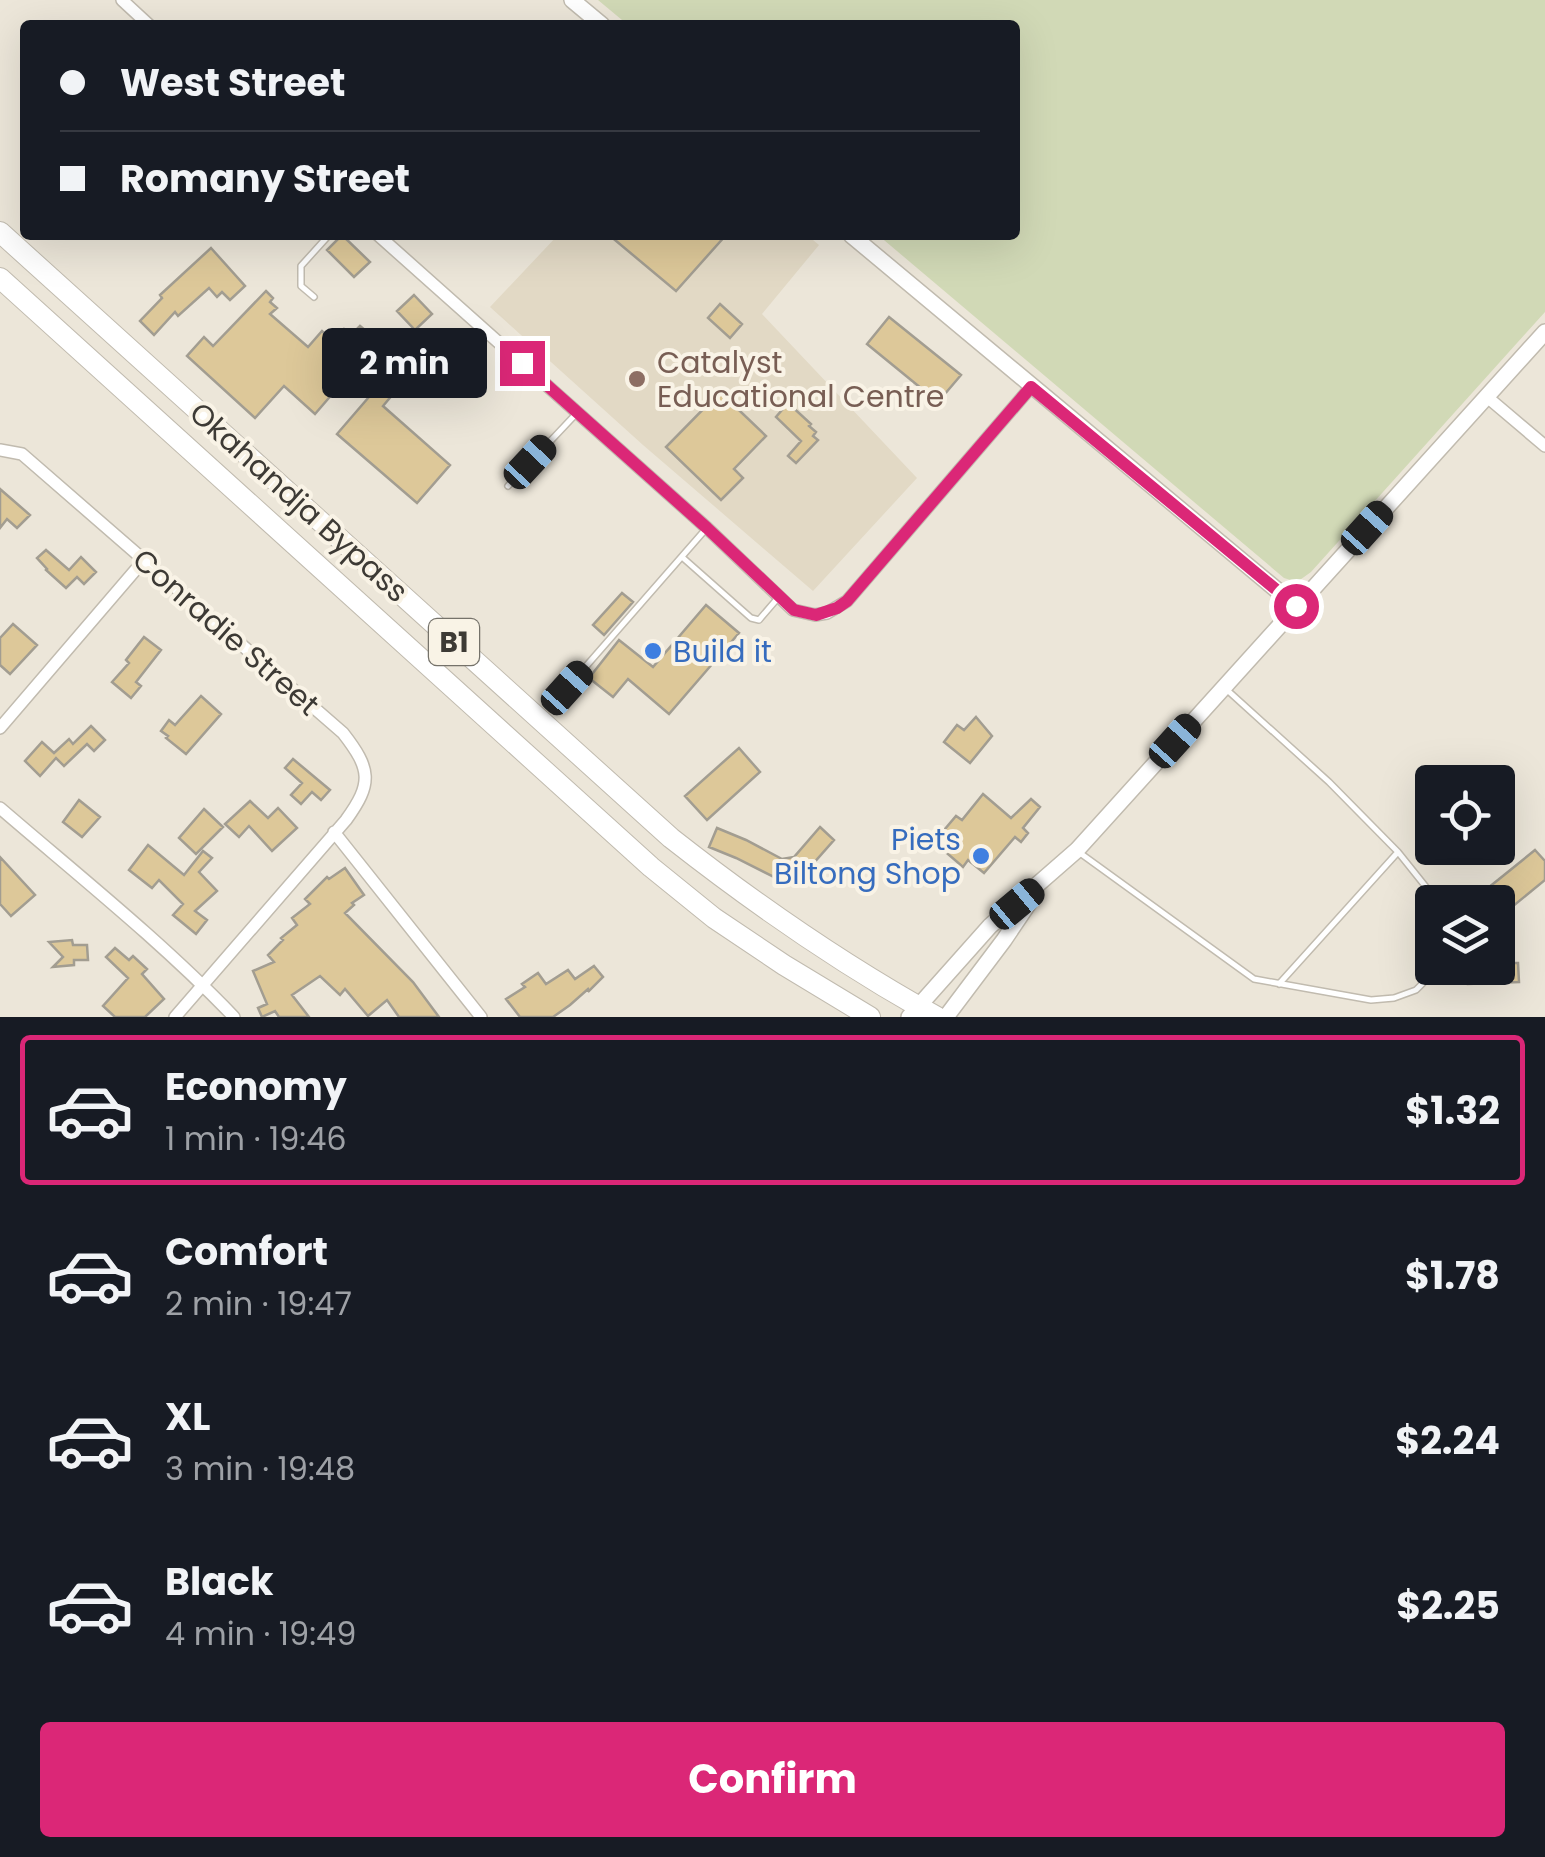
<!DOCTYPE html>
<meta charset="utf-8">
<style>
body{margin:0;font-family:Poppins,sans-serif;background:#20242c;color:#f1f3f6;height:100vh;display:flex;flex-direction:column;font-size:38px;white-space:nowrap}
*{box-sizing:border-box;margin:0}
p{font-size:32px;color:#9ea1a6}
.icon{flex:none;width:55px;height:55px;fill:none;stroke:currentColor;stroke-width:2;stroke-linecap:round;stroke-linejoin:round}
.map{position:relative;height:1017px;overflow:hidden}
.drawer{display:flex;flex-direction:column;background:#171b24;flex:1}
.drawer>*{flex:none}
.banner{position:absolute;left:20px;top:20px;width:1000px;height:220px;border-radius:10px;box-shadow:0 10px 40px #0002;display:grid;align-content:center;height:220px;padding:0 40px;background:#171b24}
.buttons{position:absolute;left:1415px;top:765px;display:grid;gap:20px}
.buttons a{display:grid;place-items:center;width:100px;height:100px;border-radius:10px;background:#171b24;box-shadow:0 10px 40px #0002;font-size:50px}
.end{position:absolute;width:45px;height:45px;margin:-22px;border:12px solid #db2777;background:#fff;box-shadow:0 0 0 5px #fff}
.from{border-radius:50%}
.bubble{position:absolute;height:70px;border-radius:10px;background:#171b24;box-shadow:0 10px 40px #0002;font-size:32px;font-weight:700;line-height:70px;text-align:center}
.car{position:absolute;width:30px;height:60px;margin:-30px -15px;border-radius:12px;box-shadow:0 0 8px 2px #0007;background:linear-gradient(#222 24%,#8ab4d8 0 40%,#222 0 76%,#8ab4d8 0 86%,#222 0)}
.banner b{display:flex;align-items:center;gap:35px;height:95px;font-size:38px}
.banner b+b{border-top:2px solid #363941}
.banner i{width:25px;height:25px;background:#f1f3f6}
ul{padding:18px 0 0;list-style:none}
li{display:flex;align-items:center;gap:30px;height:150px;margin:0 20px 15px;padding:0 20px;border:5px solid transparent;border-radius:10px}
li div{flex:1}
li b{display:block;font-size:38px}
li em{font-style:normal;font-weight:700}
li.selected{border-color:#db2777}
li>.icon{width:90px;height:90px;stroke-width:1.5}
.action{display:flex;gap:20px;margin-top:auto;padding:20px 40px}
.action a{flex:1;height:115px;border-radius:10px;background:#db2777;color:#fff;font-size:40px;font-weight:700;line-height:115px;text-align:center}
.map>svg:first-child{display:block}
.built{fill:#e2d9c5}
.green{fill:#d1d9b6}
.building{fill:#ddc899;stroke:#a29d91;stroke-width:2.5}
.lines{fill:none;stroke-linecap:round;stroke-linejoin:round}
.lane-casing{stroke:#c1bbaf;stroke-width:8}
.street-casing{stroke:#c1bbaf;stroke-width:14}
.secondary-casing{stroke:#c1bbaf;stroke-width:18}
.highway-casing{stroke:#c1bbaf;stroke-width:22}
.lane{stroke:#fff;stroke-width:5}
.street{stroke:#fff;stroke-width:11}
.secondary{stroke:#fff;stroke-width:15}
.highway{stroke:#fff;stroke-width:20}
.route{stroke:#db2777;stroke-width:12}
.education-dot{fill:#8d6e63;stroke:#f9f3e6;stroke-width:4}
.shop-dot{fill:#3f7fe0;stroke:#f9f3e6;stroke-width:4}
.labels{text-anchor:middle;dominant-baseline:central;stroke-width:8;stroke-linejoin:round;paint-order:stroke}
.shield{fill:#f9f3e6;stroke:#75726a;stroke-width:2.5}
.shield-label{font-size:28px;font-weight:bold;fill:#3d3a35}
.education-label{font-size:30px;fill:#785e54;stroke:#f9f3e6;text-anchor:start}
.street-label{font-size:30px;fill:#3d3a35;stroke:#f9f3e6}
.shop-label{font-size:30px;fill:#366cbe;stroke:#f9f3e6;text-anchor:start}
</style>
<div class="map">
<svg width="1545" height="1017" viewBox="0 0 1545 1017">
<rect width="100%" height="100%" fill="#ece6d9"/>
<path class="built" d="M558,235H807L819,245L762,314L917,478L813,591L643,445L490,307Z"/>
<path class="green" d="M598,0H1545V312L1311,572L1297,582L1284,578L878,235H1015V25H628Z"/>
<path class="building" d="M342,235L370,262L354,277L327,250Z
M609,235H726L676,291Z
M211,248L245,286L230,300L222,292L217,297L209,288L178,316L175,312L154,335L140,321L162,298L160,295Z
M266,291L273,298L270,302L277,308L270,314L308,347L322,331L333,341L344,329L351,335L360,326L378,341L315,414L284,386L255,418L187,356L204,337L213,346Z
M414,295L432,314L415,330L397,311Z
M720,304L742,324L730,338L708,318Z
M889,317L961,375L938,402L867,344Z
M381,383L393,394L383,406L450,465L417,503L337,434Z
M720,392L766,436L734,469L743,478L721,500L666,447Z
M788,403L811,424L809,426L816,432L813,436L818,440L796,463L788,456L801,441L776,417Z
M0,489L30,515L17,528L7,519L0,528Z
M46,550L69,570L81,557L96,572L84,584L77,577L66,588L46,570L47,569L37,558Z
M622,593L633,602L604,635L593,625Z
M706,605L739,633L669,714L628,679L613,697L589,678L619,640L653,667Z
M13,624L37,645L10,674L0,665V638Z
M144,637L161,650L136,682L141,686L131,698L112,682L129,663L126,660Z
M201,696L221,714L186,754L166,738L168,736L161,731L169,720L175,725Z
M976,717L992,736L970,763L944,742L957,725L964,730Z
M91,726L105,740L94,751L87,744L64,766L56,758L40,776L25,761L42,742L54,753L69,739L73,744Z
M739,748L760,772L707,820L685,796Z
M293,759L330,790L321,800L312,792L301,804L291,795L302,783L285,768Z
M983,794L1011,818L1031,799L1040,807L1023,828L1028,833L1021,842L1015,837L984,873L968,860L963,867L934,842L956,816L962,820Z
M79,800L100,817L82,837L63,822Z
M250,801L268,818L278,808L297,828L272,851L249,826L239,837L225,824Z
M204,809L223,827L196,854L179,838Z
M820,827L834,840L796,883L788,884L736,858L709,847L717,828L746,840L782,859L794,857Z
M148,845L184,875L203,851L212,858L199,872L217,891L195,911L207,920L196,934L173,915L183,904L159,880L152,888L129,870Z
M1535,850L1545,861V880L1507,911L1488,888Z
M0,857L35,895L11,916L0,904Z
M345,868L364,895L352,903L354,905L345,913L413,982L439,1017H399L387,1000L368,1016L345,989L340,995L320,976L292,995L309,1017H279L275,1011L262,1017L258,1008L267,1004L253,971L274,962L268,955L283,940L281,938L297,925L292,918L310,904L305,899L327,877L329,879Z
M72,940L73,945H87L88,960H74V965L53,967L63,957L49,942Z
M115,948L129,960L133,956L147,969L142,974L164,999L145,1017H115L103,1006L128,978L106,957Z
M1505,963H1518L1519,982L1468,984V968H1498V964Z
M594,966L603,977L589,991L588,989L570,1005L553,1017H520L506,999L525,987L522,984L538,973L546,984L568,970L575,979Z"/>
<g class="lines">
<g class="lane-casing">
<path id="lane" d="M314,297L301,286V266L329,235
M508,486L575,415
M682,557L751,618L759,620L777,599
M567,688L705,530
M1226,689L1329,782L1398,852L1438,902
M1080,853L1254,979L1371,1000L1394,998L1416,990L1438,968
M1279,984L1398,852"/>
</g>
<g class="street-casing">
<path id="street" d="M122,0L149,25
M378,235L707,528L793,610L815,615L827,613L847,601L1031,387
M1486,396L1545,446
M0,450L22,454L343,733C371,769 373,783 346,820L175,1017
M0,728L144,560
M0,808C79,876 162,942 234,1017
M334,832L481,1017"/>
</g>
<g class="secondary-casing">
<path id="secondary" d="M572,0L602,25
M851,235L1296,606
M909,1017L990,926L1077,850L1545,332
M946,1017L1004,940L1033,897"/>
</g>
<g class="highway-casing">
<path id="highway" d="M0,232L671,838C755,904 843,965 937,1017
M0,278L651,867L714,918L784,965L870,1017"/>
</g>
<use href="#lane" class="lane"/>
<use href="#street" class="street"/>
<use href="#secondary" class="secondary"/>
<use href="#highway" class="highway"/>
</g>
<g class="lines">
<path class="route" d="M522,363L707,528L794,610L816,615L837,608L847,601L1031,387L1296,606"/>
</g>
<circle class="education-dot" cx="637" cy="379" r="10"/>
<g class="shop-dot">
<circle cx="653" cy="651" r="10"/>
<circle cx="981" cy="856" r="10"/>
</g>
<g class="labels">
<rect class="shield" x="429" y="619" width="50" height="46" rx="8"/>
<g class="shield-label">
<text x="454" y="642">B1</text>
</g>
<g class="education-label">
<text x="657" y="362">Catalyst<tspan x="657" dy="34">Educational Centre</tspan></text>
</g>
<g class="street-label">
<text transform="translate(299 502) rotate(42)">Okahandja Bypass</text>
<text transform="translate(226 632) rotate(41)">Conradie Street</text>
</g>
<g class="shop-label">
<text x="673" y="651">Build it</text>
<text x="961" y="839" text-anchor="end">Piets<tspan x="961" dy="34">Biltong Shop</tspan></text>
</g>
</g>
</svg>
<div class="buttons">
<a><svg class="icon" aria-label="locate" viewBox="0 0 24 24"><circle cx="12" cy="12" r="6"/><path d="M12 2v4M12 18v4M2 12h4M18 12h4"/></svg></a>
<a><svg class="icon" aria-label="layers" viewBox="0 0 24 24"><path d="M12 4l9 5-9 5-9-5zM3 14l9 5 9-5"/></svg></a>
</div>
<i class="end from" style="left:1296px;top:606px"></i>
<i class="end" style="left:522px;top:363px"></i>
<div class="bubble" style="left:322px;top:328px;width:165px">2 min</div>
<i class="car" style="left:530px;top:462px;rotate:43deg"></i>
<i class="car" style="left:1367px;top:528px;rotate:42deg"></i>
<i class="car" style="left:567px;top:688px;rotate:42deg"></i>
<i class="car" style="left:1175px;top:741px;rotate:42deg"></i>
<i class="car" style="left:1017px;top:904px;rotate:50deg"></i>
<div class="banner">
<b><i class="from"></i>West Street</b>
<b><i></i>Romany Street</b>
</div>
</div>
<section class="drawer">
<ul>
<li class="selected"><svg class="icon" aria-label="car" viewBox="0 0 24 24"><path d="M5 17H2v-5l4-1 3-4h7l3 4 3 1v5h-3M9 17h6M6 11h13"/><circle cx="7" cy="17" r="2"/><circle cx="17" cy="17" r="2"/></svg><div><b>Economy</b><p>1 min · 19:46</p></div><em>$1.32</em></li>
<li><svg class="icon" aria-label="car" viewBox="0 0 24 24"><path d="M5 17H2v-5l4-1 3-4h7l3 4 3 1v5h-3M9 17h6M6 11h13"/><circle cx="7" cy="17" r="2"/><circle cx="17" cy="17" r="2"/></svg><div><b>Comfort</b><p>2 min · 19:47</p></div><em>$1.78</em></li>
<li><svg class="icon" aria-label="car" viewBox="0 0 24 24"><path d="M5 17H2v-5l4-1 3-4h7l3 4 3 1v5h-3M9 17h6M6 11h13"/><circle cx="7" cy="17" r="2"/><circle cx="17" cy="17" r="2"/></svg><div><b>XL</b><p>3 min · 19:48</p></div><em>$2.24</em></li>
<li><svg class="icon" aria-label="car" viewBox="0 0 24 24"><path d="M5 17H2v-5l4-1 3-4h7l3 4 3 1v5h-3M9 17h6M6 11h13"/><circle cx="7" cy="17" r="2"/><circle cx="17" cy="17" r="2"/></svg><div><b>Black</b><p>4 min · 19:49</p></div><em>$2.25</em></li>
</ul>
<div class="action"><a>Confirm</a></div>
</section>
